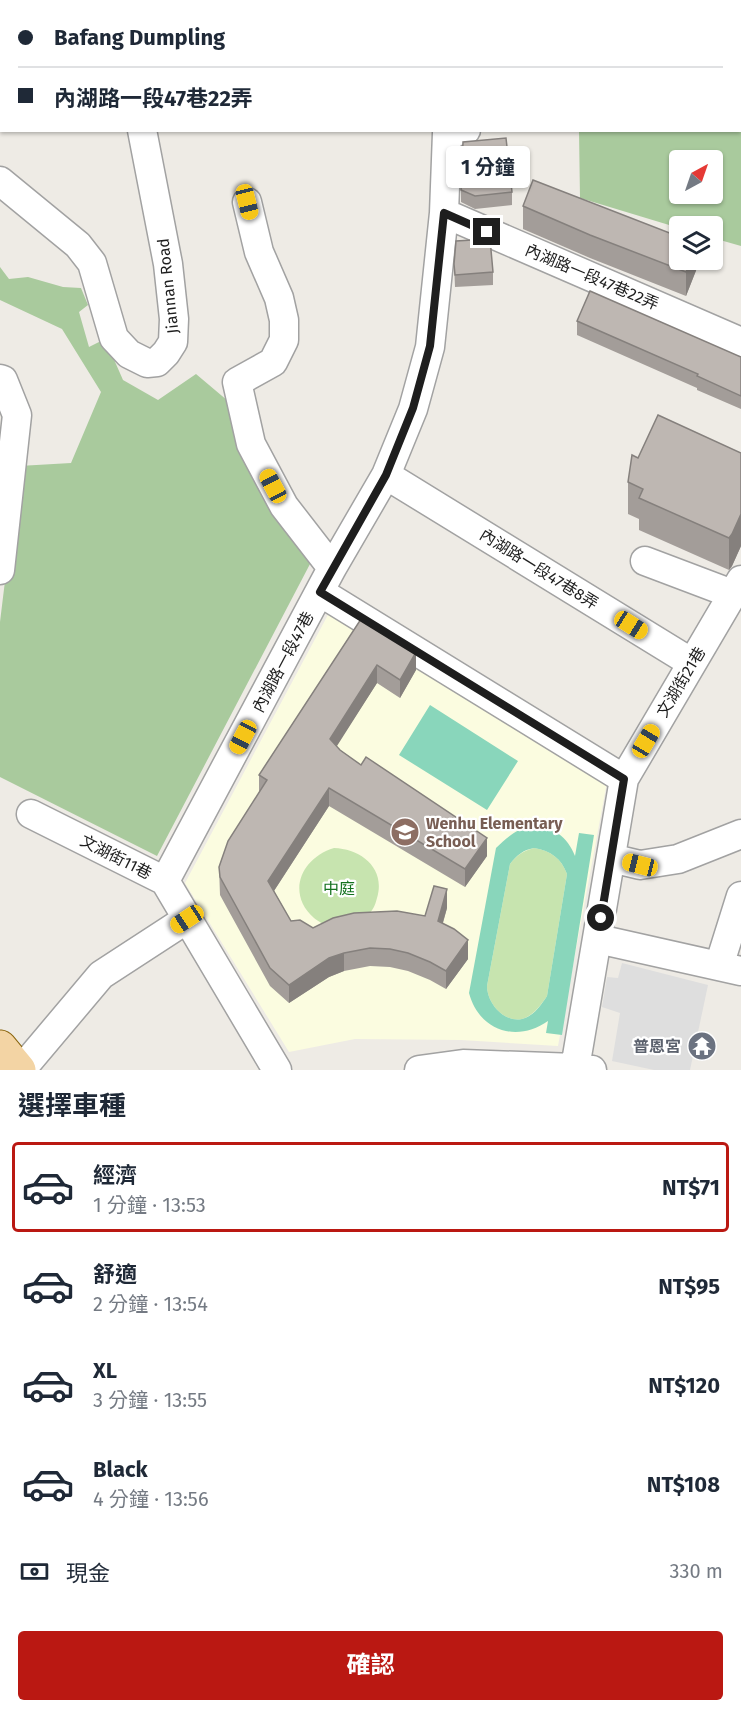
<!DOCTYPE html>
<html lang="zh-TW">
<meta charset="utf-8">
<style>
body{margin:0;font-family:"Fira Sans","Noto Sans TC",sans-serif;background:#f6f6f7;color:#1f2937;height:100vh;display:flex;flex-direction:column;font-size:22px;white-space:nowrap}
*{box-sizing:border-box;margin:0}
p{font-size:20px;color:#747a83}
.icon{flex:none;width:33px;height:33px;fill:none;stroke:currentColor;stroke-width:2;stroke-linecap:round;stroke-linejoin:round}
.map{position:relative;height:1070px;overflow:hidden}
.sheet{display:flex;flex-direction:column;background:#fff;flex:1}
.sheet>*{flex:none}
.guide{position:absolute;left:0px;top:0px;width:741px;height:132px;box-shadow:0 2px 4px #0004;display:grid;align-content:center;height:132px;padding:0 18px;background:#fff}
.needle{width:39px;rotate:40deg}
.controls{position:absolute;left:669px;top:150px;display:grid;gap:12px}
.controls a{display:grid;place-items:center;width:54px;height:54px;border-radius:6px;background:#fff;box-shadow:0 2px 4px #0004;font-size:30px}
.end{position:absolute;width:27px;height:27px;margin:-14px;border:8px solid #1e1e1e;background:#fff;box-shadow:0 0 0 3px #fff}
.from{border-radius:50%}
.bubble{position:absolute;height:42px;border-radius:6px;background:#fff;box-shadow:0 2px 4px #0004;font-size:20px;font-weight:700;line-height:42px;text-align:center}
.car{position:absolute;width:18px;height:36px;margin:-18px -9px;border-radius:8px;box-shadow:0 0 4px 2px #0007;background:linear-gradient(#f5c518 24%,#345 0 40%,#f5c518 0 76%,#345 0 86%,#f5c518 0)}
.guide b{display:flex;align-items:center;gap:21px;height:57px;font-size:22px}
.guide b+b{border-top:2px solid #e0e1e3}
.guide i{width:15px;height:15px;background:#1f2937}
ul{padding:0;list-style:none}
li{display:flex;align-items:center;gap:18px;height:90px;margin:0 12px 9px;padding:0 6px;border:3px solid transparent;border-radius:6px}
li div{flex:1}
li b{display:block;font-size:22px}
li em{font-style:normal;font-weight:700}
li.active{border-color:#ba1812}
li>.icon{width:54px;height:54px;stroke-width:1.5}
h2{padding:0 18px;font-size:27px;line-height:72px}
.pay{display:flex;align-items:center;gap:15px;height:66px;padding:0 18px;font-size:22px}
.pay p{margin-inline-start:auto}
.cta{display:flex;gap:12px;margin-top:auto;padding:12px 18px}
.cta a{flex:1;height:69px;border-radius:6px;background:#ba1812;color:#fff;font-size:24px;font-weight:700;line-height:69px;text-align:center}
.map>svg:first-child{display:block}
.education{fill:#fbfce0}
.grass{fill:#c7e4af}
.forest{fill:#a9ca9d;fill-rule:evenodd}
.pitch{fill:#89d6bb;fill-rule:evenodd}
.parking{fill:#dedede}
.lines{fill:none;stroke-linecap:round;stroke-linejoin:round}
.minor-casing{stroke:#a2a2a2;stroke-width:31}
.major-casing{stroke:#8a650d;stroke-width:35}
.minor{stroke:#fff;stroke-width:28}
.major{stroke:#f3d4a4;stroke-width:33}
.wall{fill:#a39d99}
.shaded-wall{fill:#85807d}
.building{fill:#beb7b2;stroke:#85807d;stroke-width:1.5}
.route{stroke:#1e1e1e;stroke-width:8}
.labels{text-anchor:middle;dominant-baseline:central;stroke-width:4.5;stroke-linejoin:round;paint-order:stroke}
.street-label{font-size:16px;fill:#1e1e1e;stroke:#fff}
.education-label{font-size:16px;font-weight:bold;fill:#785e54;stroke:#fff;text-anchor:start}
.park-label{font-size:16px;fill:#157220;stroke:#fff}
.worship-label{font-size:16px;font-weight:bold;fill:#5b616d;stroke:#fff;text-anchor:end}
</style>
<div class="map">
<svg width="741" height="1070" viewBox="0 0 741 1070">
<rect width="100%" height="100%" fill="#eeebe5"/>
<path class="education" d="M330,611L607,782L558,1046L461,1040L355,1039L289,1052L185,883Z"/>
<path class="grass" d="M334,848C361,849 386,868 377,898C373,914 367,917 352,920C345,922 337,926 330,926C325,926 318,921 314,918C286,893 301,858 334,848Z
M534,848C551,851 561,858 567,874L547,996C541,1005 533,1016 522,1019C504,1023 487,1003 487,986L510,864C517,855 523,851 534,848Z"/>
<path class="forest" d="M576,0H741V246L713,238L712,226L679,228L580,198L579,131L740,130V2H576ZM680,160H712V194H680Z
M0,267L9,279L28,277L63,287L81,288L88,305L79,312L89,347L105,339L123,380L158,400L196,374L228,401L282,525L310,564L157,856L0,777V622L19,466L71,463L101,392L62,329L0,300Z"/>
<path class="pitch" d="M430,705L518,761L487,810L399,755Z
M533,825C552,826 568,837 575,856L579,833L594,835L562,1035L546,1033L548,1021C517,1043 479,1031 469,993L496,848C507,837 517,829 533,825ZM534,848C551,851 561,858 567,874L547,996C541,1005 534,1016 522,1019C504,1023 487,1003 487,986L510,864C517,855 523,850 534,848Z"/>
<path class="parking" d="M622,963L708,985L690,1070H654L612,1061L620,1013L602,1007L607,977L618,978Z"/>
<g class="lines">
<g class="minor-casing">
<path id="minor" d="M106,0L107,2
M415,2V0
M0,181L78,245L92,263L114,338L129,354L147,363L157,362L166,353L173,342L174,319L168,264L142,130
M247,202L259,252L279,298L284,320V340L273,362L237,382L251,444L284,506L332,568
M444,213L741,342
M0,379L3,380L17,415L0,570
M386,475L692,663
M645,561L727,592L736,589L741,592
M320,592L624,779
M31,814L165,881L277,1070
M611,858L640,865L678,859L741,834
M165,881L332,568L386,475L413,409L430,347L444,213L447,133L466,130
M598,939L741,971
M719,966L741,896
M575,1068L624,779L741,580
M21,1070L101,975L187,919
M419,1070L463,1064L575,1068L592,1070"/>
</g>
<g class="major-casing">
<path id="major" d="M0,1047L19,1070"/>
</g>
<use href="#minor" class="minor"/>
<use href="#major" class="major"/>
</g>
<path class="wall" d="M461,190L512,192V205L475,209L461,202Z
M523,206L697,260V268L686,296L590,258L523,229Z
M454,264L493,272V285L455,287Z
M577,321L741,357V409L697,390V388L577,335Z
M741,453V546L732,566L729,570L639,530V519L628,514V482L638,458Z
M361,619L416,670L400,698L377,683L336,746L340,750L487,856L465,887L329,806L274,891L291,921L313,928L425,916L447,908L443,923L468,959L446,989L430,980L408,971L390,967L370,966L344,971L329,977L289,1003L270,986L226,906L220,895L219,867L259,793V775Z"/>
<path class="shaded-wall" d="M691,260H697V268L686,296V272Z
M741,514V546L732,566L729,570V538Z
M416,652V670L400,698V680Z
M377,665V683L330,757V739Z
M329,788V806L268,900V881Z
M487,838V856L465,887V869Z
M447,889V908L438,939V921Z
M468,940V959L446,989V971Z
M344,953V971L329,977L289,1003V985L329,958Z"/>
<path class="building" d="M460,0H534V2H460Z
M506,138L512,192L475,196L461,190L463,142Z
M533,180L680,237V260H691L686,272L590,235L523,206Z
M490,239L493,272L455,275L454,264L456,241Z
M590,291L741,357V396L697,376L698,374L577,321Z
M658,415L741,453V514L732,534L729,538L639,498L643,489L628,482L632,455L638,458Z
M361,619L416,652L400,680L377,665L330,739L340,750L361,765L366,757L487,838L465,869L329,788L268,881L291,921L300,920L313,928L333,918L354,913L397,911L425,916L434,886L447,889L438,921L454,929L468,940L446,971L430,962L408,953L390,949L370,948L344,953L329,958L289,985L270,968L226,888L220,877L219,867L228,841L267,780L259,775Z"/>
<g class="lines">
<path class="route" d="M487,232L444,213L430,346L413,408L386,475L320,592L624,779L601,918"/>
</g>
<defs>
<g id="school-disc" transform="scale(1.5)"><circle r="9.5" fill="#8d6e63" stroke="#fff"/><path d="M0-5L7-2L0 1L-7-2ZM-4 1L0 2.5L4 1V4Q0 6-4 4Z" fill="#fff"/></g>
<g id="temple-disc" transform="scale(1.5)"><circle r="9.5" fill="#6b7280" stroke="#fff"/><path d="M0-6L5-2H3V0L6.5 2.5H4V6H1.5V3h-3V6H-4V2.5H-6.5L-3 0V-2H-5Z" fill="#fff"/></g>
</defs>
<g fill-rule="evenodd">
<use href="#school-disc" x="405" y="832"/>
<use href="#temple-disc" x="702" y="1046"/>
</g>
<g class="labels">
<g class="street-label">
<text transform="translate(592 277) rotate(23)">內湖路一段47巷22弄</text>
<text transform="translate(168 286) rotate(-96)">Jiannan Road</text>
<text transform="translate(539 569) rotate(32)">內湖路一段47巷8弄</text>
<text transform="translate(283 662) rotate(-62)">內湖路一段47巷</text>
<text transform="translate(681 682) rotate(-59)">文湖街21巷</text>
<text transform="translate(116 857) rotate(27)">文湖街11巷</text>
</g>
<g class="education-label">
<text x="426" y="823">Wenhu Elementary<tspan x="426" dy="18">School</tspan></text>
</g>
<g class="park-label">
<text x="339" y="888">中庭</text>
</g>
<g class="worship-label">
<text x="681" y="1046">普恩宮</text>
</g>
</g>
</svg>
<div class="controls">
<a><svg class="needle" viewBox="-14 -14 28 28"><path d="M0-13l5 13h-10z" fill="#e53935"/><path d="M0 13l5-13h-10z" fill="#747a83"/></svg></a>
<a><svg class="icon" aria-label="layers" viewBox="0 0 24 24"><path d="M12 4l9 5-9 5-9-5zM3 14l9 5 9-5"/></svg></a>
</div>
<i class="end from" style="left:601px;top:918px"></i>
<i class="end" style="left:487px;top:232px"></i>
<div class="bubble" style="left:446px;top:146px;width:84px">1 分鐘</div>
<i class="car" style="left:247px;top:202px;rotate:166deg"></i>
<i class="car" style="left:273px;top:486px;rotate:332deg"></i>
<i class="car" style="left:631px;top:625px;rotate:122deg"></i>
<i class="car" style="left:243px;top:737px;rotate:208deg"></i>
<i class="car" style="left:646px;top:741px;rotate:31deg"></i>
<i class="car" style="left:640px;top:865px;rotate:284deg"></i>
<i class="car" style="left:187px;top:919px;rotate:237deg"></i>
<div class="guide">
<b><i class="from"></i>Bafang Dumpling</b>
<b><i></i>內湖路一段47巷22弄</b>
</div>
</div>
<section class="sheet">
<h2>選擇車種</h2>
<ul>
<li class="active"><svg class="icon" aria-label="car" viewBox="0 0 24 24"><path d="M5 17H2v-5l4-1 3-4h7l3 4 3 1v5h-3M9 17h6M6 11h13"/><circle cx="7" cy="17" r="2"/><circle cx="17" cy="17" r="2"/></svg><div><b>經濟</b><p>1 分鐘 · 13:53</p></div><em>NT$71</em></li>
<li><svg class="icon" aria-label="car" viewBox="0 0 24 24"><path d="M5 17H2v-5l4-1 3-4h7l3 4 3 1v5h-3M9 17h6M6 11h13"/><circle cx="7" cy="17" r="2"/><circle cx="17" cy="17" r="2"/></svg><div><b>舒適</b><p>2 分鐘 · 13:54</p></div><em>NT$95</em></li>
<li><svg class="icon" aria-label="car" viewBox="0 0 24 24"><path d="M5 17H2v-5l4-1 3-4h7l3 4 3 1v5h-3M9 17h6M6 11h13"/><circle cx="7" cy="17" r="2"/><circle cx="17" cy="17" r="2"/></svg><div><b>XL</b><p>3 分鐘 · 13:55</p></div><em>NT$120</em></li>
<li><svg class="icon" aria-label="car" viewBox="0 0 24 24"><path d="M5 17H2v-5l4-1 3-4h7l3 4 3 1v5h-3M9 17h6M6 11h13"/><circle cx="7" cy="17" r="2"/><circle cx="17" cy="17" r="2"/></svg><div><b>Black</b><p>4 分鐘 · 13:56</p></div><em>NT$108</em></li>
</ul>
<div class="pay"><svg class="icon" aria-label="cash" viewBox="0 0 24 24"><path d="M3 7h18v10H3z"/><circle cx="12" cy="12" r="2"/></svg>現金<p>330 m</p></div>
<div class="cta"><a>確認</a></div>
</section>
